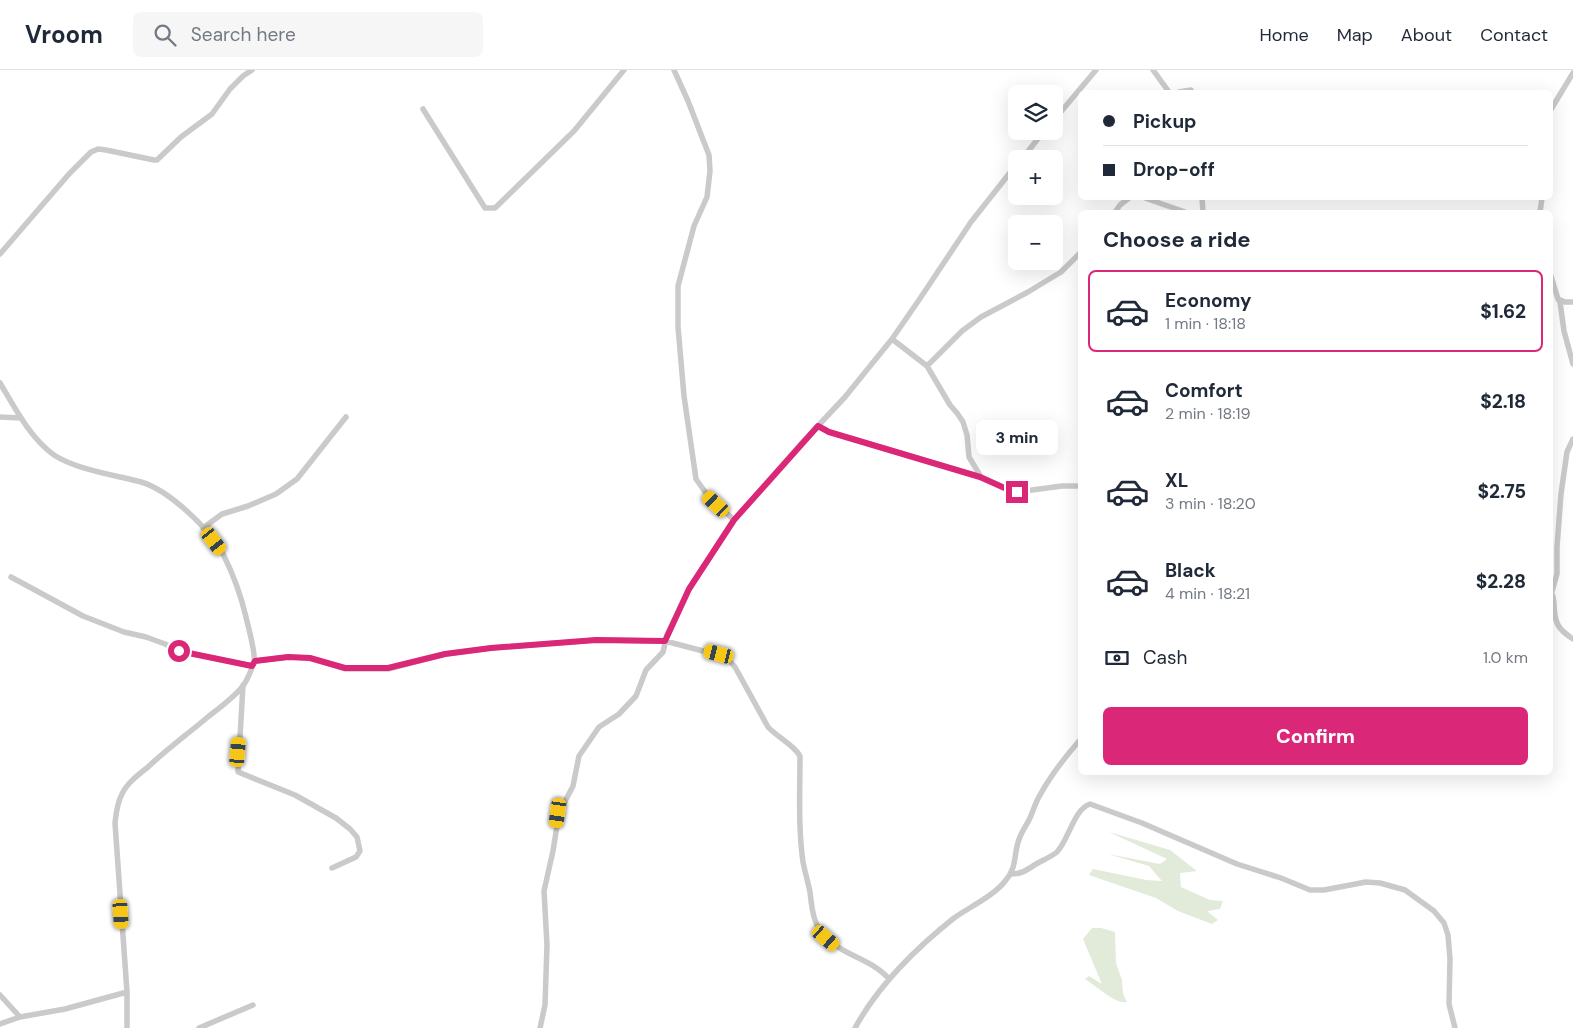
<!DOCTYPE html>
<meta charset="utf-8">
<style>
body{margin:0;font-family:"DM Sans",sans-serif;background:#f6f6f7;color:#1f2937;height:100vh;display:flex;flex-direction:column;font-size:19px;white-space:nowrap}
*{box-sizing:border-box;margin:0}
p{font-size:16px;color:#747a83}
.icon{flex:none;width:28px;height:28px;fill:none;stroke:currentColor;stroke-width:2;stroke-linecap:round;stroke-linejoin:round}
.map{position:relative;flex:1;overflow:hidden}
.panel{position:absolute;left:1078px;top:140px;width:475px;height:565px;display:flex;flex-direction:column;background:#fff;border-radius:8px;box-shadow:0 5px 20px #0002}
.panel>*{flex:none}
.top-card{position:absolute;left:1078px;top:20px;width:475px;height:110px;border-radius:8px;box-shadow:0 5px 20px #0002;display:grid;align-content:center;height:110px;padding:0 25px;background:#fff}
.buttons{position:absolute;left:1008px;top:15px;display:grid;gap:10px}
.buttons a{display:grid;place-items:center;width:55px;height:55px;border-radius:8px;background:#fff;box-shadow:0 5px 20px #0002;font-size:25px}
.end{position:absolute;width:22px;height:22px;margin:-11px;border:6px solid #db2777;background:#fff;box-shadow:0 0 0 2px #fff}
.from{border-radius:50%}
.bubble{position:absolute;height:35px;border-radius:8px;background:#fff;box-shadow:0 5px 20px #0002;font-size:16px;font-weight:800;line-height:35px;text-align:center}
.car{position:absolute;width:15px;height:30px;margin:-15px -8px;border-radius:6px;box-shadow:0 0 4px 1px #0007;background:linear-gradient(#f5c518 24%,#345 0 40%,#f5c518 0 76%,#345 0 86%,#f5c518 0)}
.top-card b{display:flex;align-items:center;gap:18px;height:48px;font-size:19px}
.top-card b+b{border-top:1px solid #e0e1e3}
.top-card i{width:12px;height:12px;background:#1f2937}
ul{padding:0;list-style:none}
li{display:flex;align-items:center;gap:15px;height:82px;margin:0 10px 8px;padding:0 15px;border:2px solid transparent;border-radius:8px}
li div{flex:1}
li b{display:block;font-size:19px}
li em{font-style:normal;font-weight:800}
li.on{border-color:#db2777}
li>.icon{width:45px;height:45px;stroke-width:1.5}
h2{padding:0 25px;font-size:22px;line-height:60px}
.pay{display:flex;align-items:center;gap:12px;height:55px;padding:0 25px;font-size:19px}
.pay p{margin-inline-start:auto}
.primary-button{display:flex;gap:10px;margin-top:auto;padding:10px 25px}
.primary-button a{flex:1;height:58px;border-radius:8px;background:#db2777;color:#fff;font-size:20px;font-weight:800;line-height:58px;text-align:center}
header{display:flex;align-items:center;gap:30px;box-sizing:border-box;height:70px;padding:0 25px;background:#fff;border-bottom:1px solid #e0e1e3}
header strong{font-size:24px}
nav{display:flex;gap:28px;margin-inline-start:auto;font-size:18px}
.search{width:350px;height:45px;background:#f6f6f7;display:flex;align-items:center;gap:12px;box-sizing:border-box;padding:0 18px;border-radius:8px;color:#747a83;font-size:19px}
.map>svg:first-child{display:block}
.green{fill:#e2eada}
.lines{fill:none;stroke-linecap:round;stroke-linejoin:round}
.street{stroke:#cacaca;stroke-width:5.5}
.route{stroke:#db2777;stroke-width:6}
</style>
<header>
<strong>Vroom</strong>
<div class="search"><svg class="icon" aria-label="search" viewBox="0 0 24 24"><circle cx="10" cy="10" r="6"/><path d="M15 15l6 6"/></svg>Search here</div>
<nav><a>Home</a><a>Map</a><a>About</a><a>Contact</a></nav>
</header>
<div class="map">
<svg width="1573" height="958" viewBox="0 0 1573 958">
<rect width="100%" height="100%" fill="#fff"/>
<path class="green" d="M1109,762L1170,780L1197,801L1180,803L1181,817L1210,830L1223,831L1220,839L1207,841L1218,850L1212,854L1178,841L1156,828L1089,805L1093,799L1146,810L1162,811L1149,796L1108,784L1160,794L1167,789Z
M1092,858H1101L1115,862L1116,893L1122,910L1123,924L1127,932C1116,935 1095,915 1085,909L1089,906L1102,914L1083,869Z"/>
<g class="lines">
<path class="street" d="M1153,0L1169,22
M1179,22L1191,20L1192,22
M423,39L485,138H495L574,61L624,0
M1550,41L1573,3
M1054,50L1096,0
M1022,89L1044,61
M1145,128L1185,142
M1202,128L1203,142
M1115,142L1120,135L1129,128
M1540,142L1542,128
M0,184L69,104L91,82L98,79L106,80L154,90H157L181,67L212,44L230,19L243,6L252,0
M1550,203L1558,229L1565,232H1573
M1558,229L1560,232L1564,261L1573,294
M892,269L927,296L950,335L957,343L963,352L967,365L969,387L981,407
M927,296L962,261L981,247L1028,222L1061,202L1080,183
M0,313C15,338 30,368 54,385C77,400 115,405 141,412C169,420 211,460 224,486C234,506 241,526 246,547C248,556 256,584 254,592C252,598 247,610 243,616C234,627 221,637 209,646C189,663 167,679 148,697C138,705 127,713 122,724C117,733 116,744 115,753L127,922V958
M0,347L21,348
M818,356L829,362L981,407L1012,421L1017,422L1062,416H1080
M734,450L800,375L845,327L892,269L919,230L971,152L1016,95
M203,458L222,444L248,436L276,424L297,409L346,347
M11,507L83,546L124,562L146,567L165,574L179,581L252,596
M1550,520C1553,525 1554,530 1554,536C1555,554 1558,559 1573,569
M1552,521L1557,504V477L1561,424L1567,382L1573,369
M255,591L288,587L310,588L345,599H388L445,584L491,578L596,570L665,571L726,587L735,597L768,657C777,667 794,675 800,686C800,721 798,757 803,792C805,802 808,812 810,822C812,839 813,855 826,868C844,886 872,889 889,909
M243,615L238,702L295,725L336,748L350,759L357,767L360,781L356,787L332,798
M1011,804C1022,804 1027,800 1036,794C1043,790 1051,787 1057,782C1069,769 1074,739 1090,734L1142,753L1237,794L1281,808L1310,820H1324L1366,812L1380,813L1405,820L1434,841L1444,853L1448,865L1450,889L1449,934L1455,958
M0,925L20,947
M0,954L20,947L65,939L127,922
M199,958L253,935
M540,958L545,935L547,875L544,821L553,781L559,743L573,716L579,686L599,657L619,644L636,626L646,600L663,582L667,565L689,519L734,450L708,426L696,409L684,326L678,257V216L694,156L707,127L710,101L709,85L688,31L674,0
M855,958C879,914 915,879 954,848C971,836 994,826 1006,810C1018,796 1013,782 1020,767C1022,761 1026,756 1029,750C1033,742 1035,733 1040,725C1051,705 1065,687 1080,670"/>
</g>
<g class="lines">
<path class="route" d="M179,581L252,596L255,591L288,587L310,588L345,598H388L445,584L491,578L596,570L665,571L689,519L734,450L818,356L829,362L980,407L1009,420L1017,422"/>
</g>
</svg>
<div class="buttons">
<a><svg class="icon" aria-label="layers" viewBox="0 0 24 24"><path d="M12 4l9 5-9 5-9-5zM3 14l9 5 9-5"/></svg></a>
<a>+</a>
<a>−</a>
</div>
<i class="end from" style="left:179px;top:581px"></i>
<i class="end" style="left:1017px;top:422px"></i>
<div class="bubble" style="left:976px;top:350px;width:82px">3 min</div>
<i class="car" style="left:716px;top:434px;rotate:313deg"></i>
<i class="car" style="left:214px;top:471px;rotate:143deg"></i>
<i class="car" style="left:719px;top:584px;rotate:284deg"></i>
<i class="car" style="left:238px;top:682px;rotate:5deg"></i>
<i class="car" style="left:558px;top:743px;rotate:188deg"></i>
<i class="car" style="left:121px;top:844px;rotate:176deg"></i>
<i class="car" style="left:826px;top:868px;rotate:131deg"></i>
<div class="top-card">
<b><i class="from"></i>Pickup</b>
<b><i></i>Drop-off</b>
</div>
<section class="panel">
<h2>Choose a ride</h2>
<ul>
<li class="on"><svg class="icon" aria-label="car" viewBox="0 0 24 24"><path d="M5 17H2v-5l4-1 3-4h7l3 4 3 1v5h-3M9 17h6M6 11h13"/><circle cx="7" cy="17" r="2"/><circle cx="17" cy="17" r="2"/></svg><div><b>Economy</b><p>1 min · 18:18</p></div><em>$1.62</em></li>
<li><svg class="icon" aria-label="car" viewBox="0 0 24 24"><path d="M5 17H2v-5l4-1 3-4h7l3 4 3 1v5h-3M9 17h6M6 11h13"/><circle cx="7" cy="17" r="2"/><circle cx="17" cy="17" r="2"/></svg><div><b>Comfort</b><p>2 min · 18:19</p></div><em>$2.18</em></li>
<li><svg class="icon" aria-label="car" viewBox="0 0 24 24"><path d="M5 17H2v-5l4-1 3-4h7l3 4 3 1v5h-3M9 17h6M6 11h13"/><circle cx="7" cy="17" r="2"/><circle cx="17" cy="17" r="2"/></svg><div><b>XL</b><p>3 min · 18:20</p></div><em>$2.75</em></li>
<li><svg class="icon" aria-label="car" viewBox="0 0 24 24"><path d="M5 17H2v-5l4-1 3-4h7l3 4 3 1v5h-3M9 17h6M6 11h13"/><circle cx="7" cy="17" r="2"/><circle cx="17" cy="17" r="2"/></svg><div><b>Black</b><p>4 min · 18:21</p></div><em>$2.28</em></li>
</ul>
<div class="pay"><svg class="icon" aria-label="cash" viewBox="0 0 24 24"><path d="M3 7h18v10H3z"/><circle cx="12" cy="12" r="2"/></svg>Cash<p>1.0 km</p></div>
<div class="primary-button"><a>Confirm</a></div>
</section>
</div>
